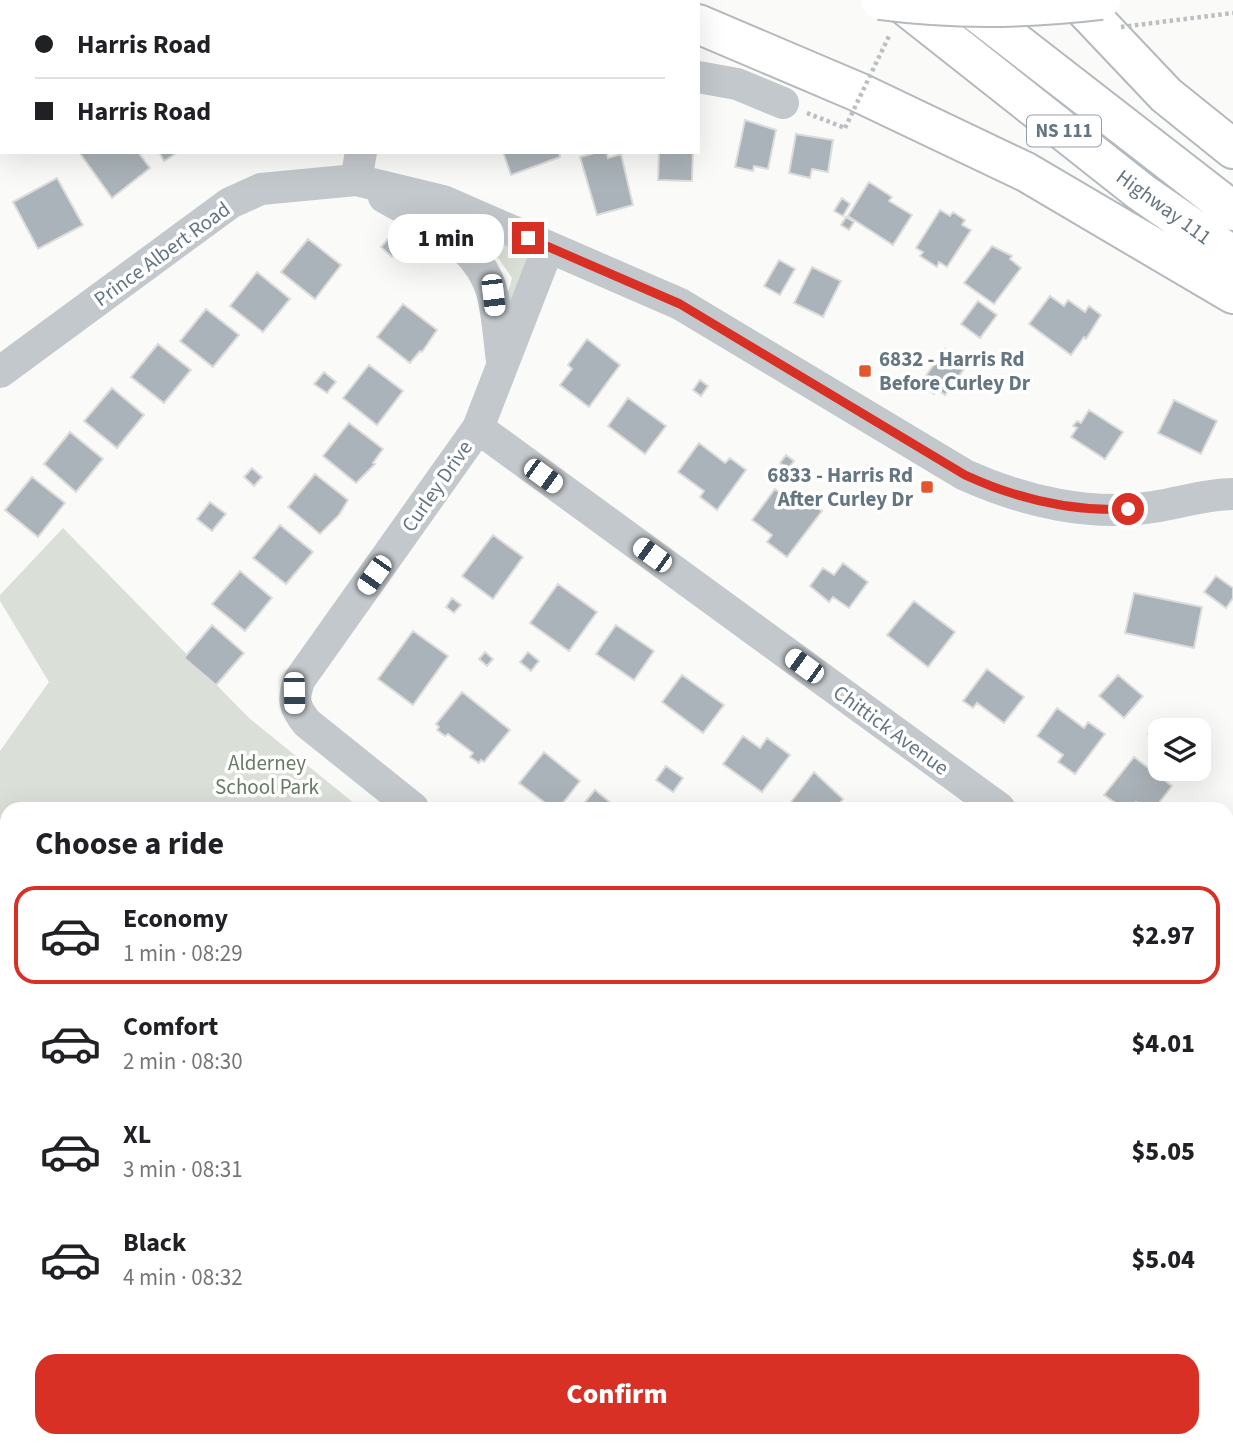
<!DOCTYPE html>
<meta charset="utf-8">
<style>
body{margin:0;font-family:"Source Sans 3",sans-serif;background:#f2f2f2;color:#202124;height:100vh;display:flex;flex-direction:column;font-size:26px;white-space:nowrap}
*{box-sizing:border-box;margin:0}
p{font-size:23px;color:#757577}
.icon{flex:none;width:38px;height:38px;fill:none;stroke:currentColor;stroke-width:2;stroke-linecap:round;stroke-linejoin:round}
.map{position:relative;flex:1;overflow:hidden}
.drawer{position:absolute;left:0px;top:802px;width:1234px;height:646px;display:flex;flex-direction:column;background:#fff;border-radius:21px 21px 0 0;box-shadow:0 7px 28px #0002}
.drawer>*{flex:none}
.top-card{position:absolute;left:0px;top:0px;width:700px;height:154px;box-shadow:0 7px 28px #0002;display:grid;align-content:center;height:154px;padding:0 35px;background:#fff}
.controls{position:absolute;left:1148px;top:718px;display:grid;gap:14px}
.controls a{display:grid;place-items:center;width:63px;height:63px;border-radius:14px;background:#fff;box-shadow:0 7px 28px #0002;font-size:35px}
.end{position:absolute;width:32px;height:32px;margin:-16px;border:9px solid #d93025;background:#fff;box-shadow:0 0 0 4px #fff}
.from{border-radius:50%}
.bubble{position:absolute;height:49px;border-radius:21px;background:#fff;box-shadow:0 7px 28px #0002;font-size:23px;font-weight:800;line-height:49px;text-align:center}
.car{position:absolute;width:21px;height:42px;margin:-21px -10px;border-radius:9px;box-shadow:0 0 5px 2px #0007;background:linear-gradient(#fff 24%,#345 0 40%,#fff 0 76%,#345 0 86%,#fff 0)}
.top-card b{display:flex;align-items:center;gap:24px;height:66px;font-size:26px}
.top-card b+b{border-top:2px solid #e0e0e0}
.top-card i{width:18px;height:18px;background:#202124}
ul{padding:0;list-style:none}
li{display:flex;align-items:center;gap:21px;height:98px;margin:0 14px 10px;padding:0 21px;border:4px solid transparent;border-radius:21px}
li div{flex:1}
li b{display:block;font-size:26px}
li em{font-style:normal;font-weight:800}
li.active{border-color:#d93025}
li>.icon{width:63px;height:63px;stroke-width:1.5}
h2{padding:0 35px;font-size:32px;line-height:84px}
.action{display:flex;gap:14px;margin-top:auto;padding:14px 35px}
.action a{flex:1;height:80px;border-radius:21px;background:#d93025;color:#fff;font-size:28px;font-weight:800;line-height:80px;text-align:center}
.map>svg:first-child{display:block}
.green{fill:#dadfd7}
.building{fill:#aab3b9;stroke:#dcdcda;stroke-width:2}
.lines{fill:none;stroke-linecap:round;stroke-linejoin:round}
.motorway-casing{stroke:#b4b9bd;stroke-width:42}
.path{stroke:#bbbfc2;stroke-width:4.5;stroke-dasharray:3.5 3.5;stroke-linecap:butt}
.service{stroke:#c3c8cc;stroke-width:16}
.minor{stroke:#c3c8cc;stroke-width:32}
.motorway{stroke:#fff;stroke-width:38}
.primary-bridge-casing{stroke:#b5babe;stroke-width:42;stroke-linecap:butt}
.path-bridge{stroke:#bbbfc2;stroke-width:4.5;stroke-dasharray:3.5 3.5;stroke-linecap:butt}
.primary-bridge{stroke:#fff;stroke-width:38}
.route{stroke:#d93025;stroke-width:9}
.poi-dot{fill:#e4572e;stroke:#fff;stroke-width:2.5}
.labels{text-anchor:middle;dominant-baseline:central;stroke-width:7;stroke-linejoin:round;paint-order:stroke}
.shield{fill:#fff;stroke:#939fa8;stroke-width:2}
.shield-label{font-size:19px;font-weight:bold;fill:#657683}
.street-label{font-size:21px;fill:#657683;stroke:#fff}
.poi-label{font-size:21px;font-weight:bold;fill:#657683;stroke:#fff;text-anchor:start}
.park-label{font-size:21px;fill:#687a64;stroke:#fff}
</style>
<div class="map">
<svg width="1233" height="1446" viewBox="0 0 1233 1446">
<rect width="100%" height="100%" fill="#fafaf8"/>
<path class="green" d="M458,224L528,251L534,267L511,312L507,296L512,278L499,259Z
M63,528L249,718L360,808H7V1341L0,1350V751L49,682L0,601V595Z"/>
<path class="building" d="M745,120L776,130L768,169L754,166L753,171L735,167Z
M796,134L833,140L828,172L812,169L810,178L789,173Z
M79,152H138L150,168L112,198Z
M159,152H178L164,161Z
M503,152H559L560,157L511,175Z
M598,152H607L608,158L621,154L633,205L597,215L580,157Z
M659,152H693L692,181L658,180Z
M57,178L83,225L38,249L13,202Z
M869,182L892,197L889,201L912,215L893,245L848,216Z
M842,198L850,204L843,216L834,211Z
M940,210L950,216L953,212L965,220L962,225L971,230L947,267L939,262L937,267L920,256L923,252L916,248Z
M846,217L854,222L849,230L841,225Z
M389,238L401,249L392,257L381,247Z
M308,239L341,265L315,299L281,272Z
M992,246L1012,256L1010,259L1021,268L994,304L964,283Z
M779,260L795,269L780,295L764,286Z
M812,267L841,281L823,317L794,303Z
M257,272L290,299L263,332L230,306Z
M1050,296L1064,306L1068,300L1085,312L1089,306L1101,315L1086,339L1084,337L1071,355L1029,324Z
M978,301L997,315L980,338L961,324Z
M403,304L437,330L422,352L420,351L410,363L377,337Z
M206,309L239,335L213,367L180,341Z
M587,339L620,365L589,407L560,385L572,369L568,365Z
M158,344L191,370L164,403L131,377Z
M945,349L967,365L945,395L937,389L934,394L920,384Z
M369,365L403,391L377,425L343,398Z
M324,372L336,382L327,393L314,384Z
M700,380L708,386L701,396L693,390Z
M112,388L144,415L117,448L84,421Z
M628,398L666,426L645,454L608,426Z
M1174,400L1217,421L1201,454L1158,433Z
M1089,410L1123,432L1105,459L1071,437L1077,428L1073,426L1077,421L1081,423Z
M349,423L383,449L373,463L375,464L356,483L323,456Z
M70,432L103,459L76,492L44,464Z
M699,443L725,463L730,458L746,470L717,510L700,497L704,491L678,472Z
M786,455L794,461L788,469L780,463Z
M252,468L262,477L254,486L244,477Z
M315,474L348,500L339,515L320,534L288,507Z
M32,477L65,503L38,537L5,510Z
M775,489L801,508L807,500L822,511L787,557L767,542L772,535L752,520Z
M210,502L226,514L212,531L197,519Z
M280,525L313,552L286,584L253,558Z
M493,535L523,557L493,599L462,576Z
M843,563L868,582L849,608L833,597L829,602L810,586L823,568L834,575Z
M240,571L272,598L245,631L212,604Z
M1216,576L1233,588V598L1226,608L1204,592Z
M558,584L597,612L569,651L530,623Z
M1134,593L1202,607L1194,648L1125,633Z
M452,598L461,605L454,613L446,607Z
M914,601L955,632L928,667L887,635Z
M212,625L244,653L216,685L184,658Z
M616,625L654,651L634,680L596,654Z
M413,631L448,656L413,705L378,679Z
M485,652L493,659L487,666L479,659Z
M528,652L539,661L531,671L520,662Z
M987,669L1024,697L1004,723L977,703L973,708L963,701Z
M682,675L724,705L703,733L662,702Z
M1118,675L1143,696L1124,718L1099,696Z
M462,692L510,730L484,762L481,760L479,763L470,757L473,753L448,734L445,736L437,730L439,727L436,724Z
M1057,708L1084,728L1088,722L1105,734L1075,774L1058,762L1063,755L1037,736Z
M1158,719L1175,729L1160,730V742L1148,734Z
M743,736L760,748L767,738L790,755L762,792L723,764Z
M544,752L580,781L559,808H552L519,783Z
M1134,757L1172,786L1155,808H1145L1136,802L1131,808H1123L1104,795Z
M666,766L683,778L673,792L656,780Z
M814,772L843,799L836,808H800L791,802Z
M595,790L617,808H580Z
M1232,827L1233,860L1227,868V832Z
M1227,1071L1233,1076V1124L1227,1119Z
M529,1440H551L547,1446H536Z
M778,1440H804L800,1446H785Z
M1009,1440H1057L1052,1446H1016Z"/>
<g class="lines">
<g class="motorway-casing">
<path id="motorway" d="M631,0L637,2
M898,0L1141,192L1233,256
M961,0L1233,211
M1076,0L1166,95L1233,149
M698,24L858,92L1026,172L1233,294"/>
</g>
<path class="path" d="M807,113L845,128
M0,1067L7,1082
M77,1440L78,1446"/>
<path class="service" d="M254,1440L261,1446"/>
<path class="minor" d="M698,77L737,84L783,103
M356,180L361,152
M384,197C426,221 481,244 493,296C498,317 499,339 502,361
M0,372L230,203L261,189L356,180L443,201L680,304L965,475C1023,501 1090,517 1153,507C1180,503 1206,494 1233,494
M478,428L999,808
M413,808L307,723C294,707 292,699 300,679L478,428L548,248
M1227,975L1233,979
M682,1440L689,1446
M1197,1440L1204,1446"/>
<use href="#motorway" class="motorway"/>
<g class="primary-bridge-casing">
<path id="primary-bridge" d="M880,0C955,10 1026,9 1101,0"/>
</g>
<path class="path-bridge" d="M1121,27L1233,13
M845,128L890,34"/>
<use href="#primary-bridge" class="primary-bridge"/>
</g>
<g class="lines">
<path class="route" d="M528,238L680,304L965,475C1015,498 1072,512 1128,509"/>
</g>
<g class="poi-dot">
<rect x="858" y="364" width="14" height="14" rx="3.5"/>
<rect x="920" y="480" width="14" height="14" rx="3.5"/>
</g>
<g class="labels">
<rect class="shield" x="1027" y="115.5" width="74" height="31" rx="5"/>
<g class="shield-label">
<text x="1064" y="131">NS 111</text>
</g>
<g class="street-label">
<text transform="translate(1164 207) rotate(36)">Highway 111</text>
<text transform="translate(162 254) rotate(-36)">Prince Albert Road</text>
<text transform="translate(437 486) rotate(-55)">Curley Drive</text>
<text transform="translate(891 730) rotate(36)">Chittick Avenue</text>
</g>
<g class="poi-label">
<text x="879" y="359">6832 - Harris Rd<tspan x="879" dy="24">Before Curley Dr</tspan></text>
<text x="913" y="475" text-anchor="end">6833 - Harris Rd<tspan x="913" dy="24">After Curley Dr</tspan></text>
</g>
<g class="park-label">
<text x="267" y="763">Alderney<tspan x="267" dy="24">School Park</tspan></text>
</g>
</g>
</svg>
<div class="controls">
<a><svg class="icon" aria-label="layers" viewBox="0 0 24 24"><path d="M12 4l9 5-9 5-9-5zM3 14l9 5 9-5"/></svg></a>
</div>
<i class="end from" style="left:1128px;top:509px"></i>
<i class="end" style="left:528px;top:238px"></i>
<div class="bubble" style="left:388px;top:214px;width:116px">1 min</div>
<i class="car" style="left:493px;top:295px;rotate:173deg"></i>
<i class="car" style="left:543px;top:476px;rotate:126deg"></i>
<i class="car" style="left:652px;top:555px;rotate:306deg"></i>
<i class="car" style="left:374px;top:575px;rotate:215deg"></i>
<i class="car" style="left:804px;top:666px;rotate:306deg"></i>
<i class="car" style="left:294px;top:693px;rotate:179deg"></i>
<div class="top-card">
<b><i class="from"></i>Harris Road</b>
<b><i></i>Harris Road</b>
</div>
<section class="drawer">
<h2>Choose a ride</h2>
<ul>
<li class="active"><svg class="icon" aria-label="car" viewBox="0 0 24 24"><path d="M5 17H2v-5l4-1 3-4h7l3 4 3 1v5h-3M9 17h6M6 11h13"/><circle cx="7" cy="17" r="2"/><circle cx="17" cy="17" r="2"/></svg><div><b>Economy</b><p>1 min · 08:29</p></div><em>$2.97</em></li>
<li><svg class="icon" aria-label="car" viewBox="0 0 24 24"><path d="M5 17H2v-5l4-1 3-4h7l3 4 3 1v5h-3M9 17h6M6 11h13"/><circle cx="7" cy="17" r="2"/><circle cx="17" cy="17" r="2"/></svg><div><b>Comfort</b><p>2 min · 08:30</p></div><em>$4.01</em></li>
<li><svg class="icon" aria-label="car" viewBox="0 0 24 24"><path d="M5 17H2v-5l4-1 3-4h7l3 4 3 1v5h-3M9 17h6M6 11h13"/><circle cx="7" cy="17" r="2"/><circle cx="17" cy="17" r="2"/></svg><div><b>XL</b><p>3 min · 08:31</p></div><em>$5.05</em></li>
<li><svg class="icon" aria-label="car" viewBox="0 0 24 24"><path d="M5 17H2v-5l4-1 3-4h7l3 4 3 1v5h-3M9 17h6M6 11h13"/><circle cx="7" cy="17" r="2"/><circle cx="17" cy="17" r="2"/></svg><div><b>Black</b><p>4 min · 08:32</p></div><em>$5.04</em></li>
</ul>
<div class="action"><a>Confirm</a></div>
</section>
</div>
